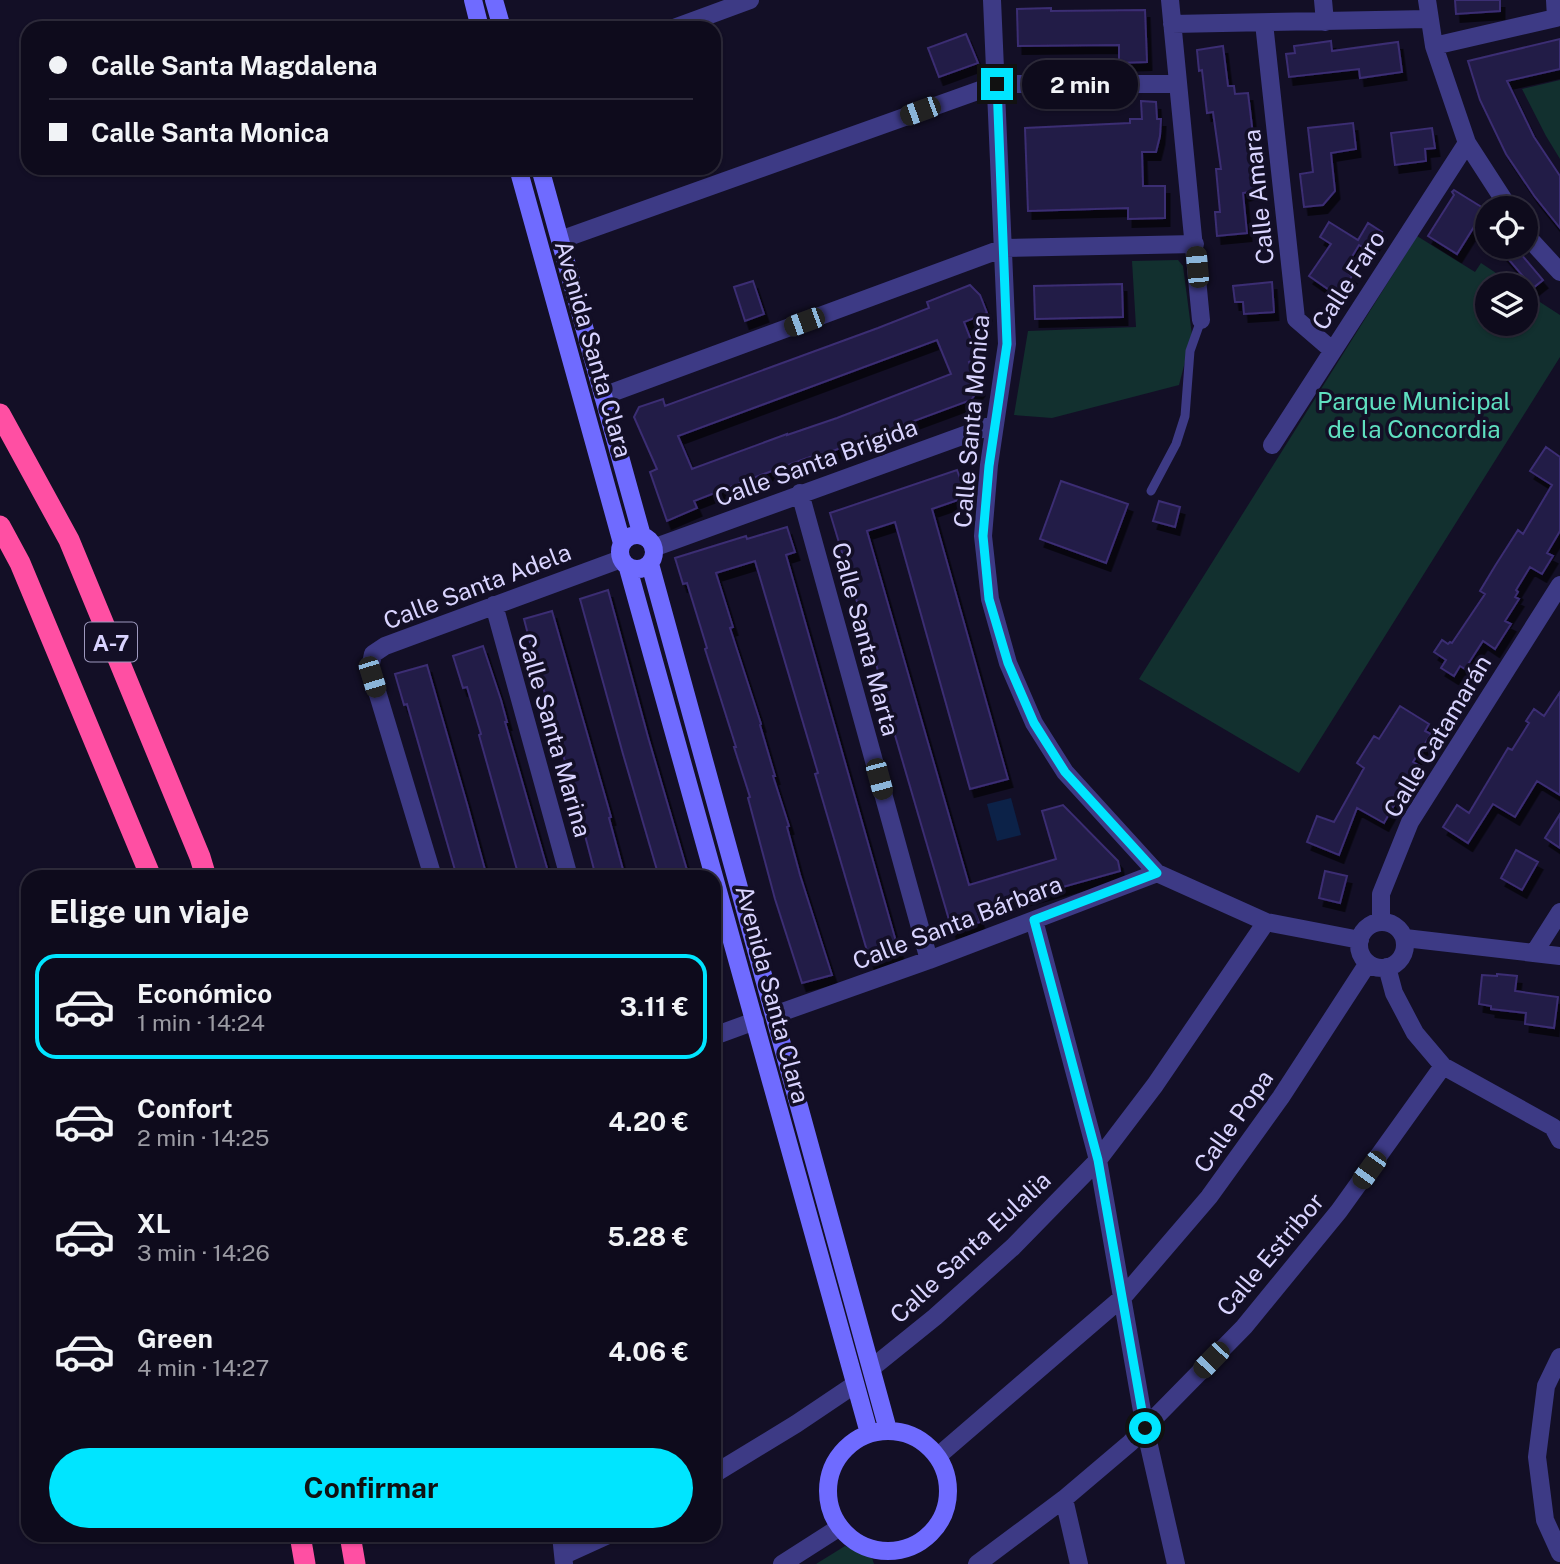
<!DOCTYPE html>
<html lang="es">
<meta charset="utf-8">
<style>
body{margin:0;font-family:"Public Sans",sans-serif;background:#171425;color:#f1f3f6;height:100vh;display:flex;flex-direction:column;font-size:26px;white-space:nowrap}
*{box-sizing:border-box;margin:0}
p{font-size:23px;color:#9b9ba3}
.icon{flex:none;width:38px;height:38px;fill:none;stroke:currentColor;stroke-width:2;stroke-linecap:round;stroke-linejoin:round}
.map{position:relative;flex:1;overflow:hidden}
.sheet{position:absolute;left:21px;top:870px;width:700px;height:672px;display:flex;flex-direction:column;background:#0e0b1c;border-radius:21px;box-shadow:0 2px 5px #0004,0 0 0 2px #2e2b3b}
.sheet>*{flex:none}
.banner{position:absolute;left:21px;top:21px;width:700px;height:154px;border-radius:21px;box-shadow:0 2px 5px #0004,0 0 0 2px #2e2b3b;display:grid;align-content:center;height:154px;padding:0 28px;background:#0e0b1c}
.controls{position:absolute;left:1475px;top:196px;display:grid;gap:14px}
.controls a{display:grid;place-items:center;width:63px;height:63px;border-radius:50%;background:#0e0b1c;box-shadow:0 2px 5px #0004,0 0 0 2px #2e2b3b;font-size:35px}
.end{position:absolute;width:32px;height:32px;margin:-16px;border:9px solid #00e5ff;background:#111;box-shadow:0 0 0 4px #111}
.from{border-radius:50%}
.bubble{position:absolute;height:49px;border-radius:24px;background:#0e0b1c;box-shadow:0 2px 5px #0004,0 0 0 2px #2e2b3b;font-size:23px;font-weight:700;line-height:49px;text-align:center}
.car{position:absolute;width:21px;height:42px;margin:-21px -10px;border-radius:9px;box-shadow:0 0 5px 2px #0007;background:linear-gradient(#222 24%,#8ab4d8 0 40%,#222 0 76%,#8ab4d8 0 86%,#222 0)}
.banner b{display:flex;align-items:center;gap:24px;height:66px;font-size:26px}
.banner b+b{border-top:2px solid #2e2b3b}
.banner i{width:18px;height:18px;background:#f1f3f6}
ul{padding:0;list-style:none}
li{display:flex;align-items:center;gap:21px;height:105px;margin:0 14px 10px;padding:0 14px;border:4px solid transparent;border-radius:21px}
li div{flex:1}
li b{display:block;font-size:26px}
li em{font-style:normal;font-weight:700}
li.on{border-color:#00e5ff}
li>.icon{width:63px;height:63px;stroke-width:1.5}
h2{padding:0 28px;font-size:32px;line-height:84px}
.cta{display:flex;gap:14px;margin-top:auto;padding:14px 28px}
.cta a{flex:1;height:80px;border-radius:42px;background:#00e5ff;color:#111;font-size:28px;font-weight:700;line-height:80px;text-align:center}
.map>svg:first-child{display:block}
.green{fill:#12302f}
.water{fill:#0c2248}
.building{fill:#241b47;stroke:#3b2d73;stroke-width:2;fill-rule:evenodd;filter:url(#shadow)}
.lines{fill:none;stroke-linecap:round;stroke-linejoin:round}
.lane{stroke:#3d3a85;stroke-width:9}
.street{stroke:#3d3a85;stroke-width:18}
.secondary{stroke:#6f6bff;stroke-width:18}
.highway{stroke:#ff4fa3;stroke-width:21}
.route{stroke:#00e5ff;stroke-width:9}
.labels{text-anchor:middle;dominant-baseline:central;stroke-width:7;stroke-linejoin:round;paint-order:stroke}
.shield{fill:#130f26;stroke:#9e99be;stroke-width:2}
.shield-label{font-size:23px;font-weight:bold;fill:#d9d4ff}
.street-label{font-size:24px;fill:#d9d4ff;stroke:#130f26}
.park-label{font-size:24px;fill:#5fe0c0;stroke:#130f26}
</style>
<div class="map">
<svg width="1560" height="1564" viewBox="0 0 1560 1564">
<defs>
<filter id="shadow"><feDropShadow dx="4.5" dy="8" stdDeviation="0" flood-color="#0009"/></filter>
</defs>
<rect width="100%" height="100%" fill="#130f26"/>
<path class="green" d="M1560,80V159L1546,136L1522,89Z
M1417,236L1475,272L1481,263L1514,285H1488V324H1526V293L1560,315V357L1299,773L1139,679Z
M1178,260L1183,266L1192,335L1179,385L1052,418L1014,415L1028,331L1136,327L1132,261Z
M845,1546L871,1555L874,1564H816Z"/>
<path class="water" d="M1011,798L1021,835L997,841L987,804Z"/>
<path class="building" d="M1455,0H1500V11L1456,14Z
M1051,8V11L1145,10L1147,62L1119,63V45L1018,46L1017,9Z
M966,34L978,63L939,77L928,48Z
M1560,39V69L1507,81L1534,137L1560,176V228L1535,197L1506,154L1480,100L1468,61Z
M1331,41L1332,51L1398,42L1402,72L1360,78L1359,69L1289,77L1286,54L1295,53L1294,46Z
M1223,46L1228,86H1234L1235,94L1248,93L1259,185L1254,191L1243,193L1247,233L1217,236L1215,212H1220L1216,169H1221L1213,112L1207,113L1202,70L1199,71L1197,50Z
M1141,101L1156,102L1157,119H1161L1160,136L1156,152H1142L1143,186H1165V218L1128,219V208L1028,211L1025,128L1130,123V119H1142Z
M1353,123L1356,149L1331,153L1335,191L1323,205L1304,207L1300,174L1313,172L1308,128Z
M1432,128L1435,148L1425,149L1426,161L1395,165L1391,133Z
M1454,190L1488,211V234L1477,222L1457,254L1428,236L1454,195L1452,192Z
M1329,222L1358,240L1368,223L1382,232L1369,251L1359,245L1344,270L1352,276L1338,296L1309,276L1331,244L1320,237Z
M1498,247H1515L1543,280L1533,288Z
M753,281L764,314L745,321L734,287Z
M1272,282L1274,312L1244,314L1243,302H1235L1233,286Z
M1122,284L1123,317L1035,319L1034,286Z
M970,285L980,295L987,313L964,322L978,358L969,362L980,388L971,400L811,459L810,457L761,475L694,501L697,508L667,521L650,472L657,469L634,417L639,407L663,399L665,406L878,328L929,308L927,302ZM937,340L951,374L837,418L787,435V434L692,469L678,436Z
M1546,447L1560,457V531L1547,553L1553,556L1542,574L1530,567L1516,590L1518,592L1515,597L1519,599L1505,621L1511,624L1495,649L1483,641L1465,669L1460,666L1454,676L1441,668L1446,660L1434,652L1442,640L1448,644L1450,642L1452,643L1485,594L1480,591L1495,566L1518,530L1523,534L1552,485L1530,471Z
M957,470L967,497L932,509L1008,779L970,789L895,522L867,531L969,885L1056,859L1042,811L1063,805L1118,861L1120,871L977,911L980,922L952,930L880,684H882L830,513Z
M1061,481L1128,504L1106,563L1040,539Z
M1159,501L1180,507L1175,527L1153,521Z
M787,527L795,552L786,555L899,952L870,961L815,774L818,773L755,561L716,573L733,627L730,628L761,724L760,725L775,776H773L789,826L787,827L800,875L832,975L802,983L775,899L748,798L750,797L734,747H736L705,649L707,648L687,583L683,584L675,558L746,536L747,539Z
M608,590L648,737L689,877H659L623,754L580,599Z
M552,611L611,817L609,818L625,877H596L569,775L532,650L524,619Z
M483,646L501,700L507,722H505L549,875L541,877H519L479,735L481,734L467,687L463,688L453,656Z
M427,665L467,804L487,877H457L407,704L404,705L395,674Z
M1560,692V795L1537,781L1515,817L1493,804L1468,843L1443,827L1457,805L1469,813L1508,748L1512,750L1529,723L1526,721L1534,709L1544,716Z
M1400,706L1429,724L1425,731L1431,734L1413,762L1422,767L1409,787L1406,784L1384,823L1357,808L1339,855L1307,842L1317,816L1334,822L1364,768L1357,763L1374,736L1379,739Z
M1560,814V848L1545,838Z
M1516,850L1538,862L1522,890L1501,878Z
M1325,871L1347,876L1340,903L1319,898Z
M1497,974L1517,976L1515,991L1558,997L1554,1028L1525,1024L1526,1013L1491,1009V1006L1479,1004L1482,975L1497,976Z"/>
<g class="lines">
<path class="lane" d="M1151,491L1176,444L1185,416L1190,351L1201,320"/>
<path class="street" d="M992,0L1007,344L989,465L983,536L990,599L1008,663L1034,723L1065,772L1157,873L1266,922L1360,940
M1170,0L1201,320
M1323,0L1325,22
M1427,0L1434,46L1467,143L1509,208
M1555,0L1556,18
M1264,23L1296,319L1332,350
M1172,24L1428,19
M674,28L750,0
M1434,46L1560,17
M1526,235L1560,272
M560,240L997,84H1178
M603,396L1004,248L1195,244
M1272,445L1467,143
M800,493L929,960
M653,548L995,424
M494,605L569,877
M433,877L370,668L373,654L385,646L621,559
M1034,920L1098,1160L1145,1428L1176,1564
M1359 945a23 23 0 1 1 46 0a23 23 0 1 1-46 0Z
M1381,922V894L1410,822L1560,585
M1405,938L1560,956
M1534,953L1560,912
M1387,967L1394,993L1415,1033L1443,1066L1553,1127L1560,1140
M774,1015L929,960L1157,873
M714,1036L755,1021
M1560,1357L1546,1386L1537,1457L1545,1520L1560,1553
M873,1367L935,1317L1013,1247L1098,1160L1155,1085L1266,922
M938,1456L1124,1296L1209,1197L1281,1097L1368,963
M714,1474L796,1424L854,1385
M1064,1499L1079,1564
M561,1535L564,1564
M564,1555L608,1535
M782,1564L840,1527
M977,1564L1064,1499L1130,1443L1244,1327L1339,1211L1443,1066"/>
<path class="secondary" d="M473,0L480,28
M494,0L502,28
M518,168L622,543
M540,168L642,536
M620 552a17 17 0 1 1 34 0a17 17 0 1 1-34 0Z
M650,564L888,1430
M628,568L869,1433
M828 1491a60 60 0 1 1 120 0a60 60 0 1 1-120 0Z"/>
<path class="highway" d="M0,414L69,540L200,857L206,877
M0,526L20,563L151,877
M300,1535L305,1564
M350,1535L355,1564"/>
</g>
<g class="lines">
<path class="route" d="M997,84L1007,344L989,466L983,536L989,599L1008,663L1034,723L1065,772L1157,873L1034,920L1098,1160L1145,1428"/>
</g>
<g class="labels">
<rect class="shield" x="85" y="622.5" width="52" height="39" rx="5"/>
<g class="shield-label">
<text x="111" y="642">A-7</text>
</g>
<g class="street-label">
<text transform="translate(1258 197) rotate(-96)">Calle Amara</text>
<text transform="translate(1348 280) rotate(-57)">Calle Faro</text>
<text transform="translate(594 349) rotate(74)">Avenida Santa Clara</text>
<text transform="translate(971 421) rotate(-85)">Calle Santa Monica</text>
<text transform="translate(816 462) rotate(-20)">Calle Santa Brigida</text>
<text transform="translate(477 586) rotate(-21)">Calle Santa Adela</text>
<text transform="translate(866 639) rotate(75)">Calle Santa Marta</text>
<text transform="translate(555 735) rotate(74)">Calle Santa Marina</text>
<text transform="translate(1437 736) rotate(-59)">Calle Catamarán</text>
<text transform="translate(957 922) rotate(-21)">Calle Santa Bárbara</text>
<text transform="translate(773 994) rotate(75)">Avenida Santa Clara</text>
<text transform="translate(1233 1121) rotate(-55)">Calle Popa</text>
<text transform="translate(970 1247) rotate(-43)">Calle Santa Eulalia</text>
<text transform="translate(1270 1254) rotate(-50)">Calle Estribor</text>
</g>
<g class="park-label">
<text x="1414" y="401">Parque Municipal<tspan x="1414" dy="28">de la Concordia</tspan></text>
</g>
</g>
</svg>
<div class="controls">
<a><svg class="icon" aria-label="locate" viewBox="0 0 24 24"><circle cx="12" cy="12" r="6"/><path d="M12 2v4M12 18v4M2 12h4M18 12h4"/></svg></a>
<a><svg class="icon" aria-label="layers" viewBox="0 0 24 24"><path d="M12 4l9 5-9 5-9-5zM3 14l9 5 9-5"/></svg></a>
</div>
<i class="end from" style="left:1145px;top:1428px"></i>
<i class="end" style="left:997px;top:84px"></i>
<div class="bubble" style="left:1022px;top:60px;width:116px">2 min</div>
<i class="car" style="left:920px;top:111px;rotate:250deg"></i>
<i class="car" style="left:1197px;top:267px;rotate:355deg"></i>
<i class="car" style="left:804px;top:322px;rotate:250deg"></i>
<i class="car" style="left:372px;top:677px;rotate:163deg"></i>
<i class="car" style="left:879px;top:779px;rotate:165deg"></i>
<i class="car" style="left:1369px;top:1170px;rotate:216deg"></i>
<i class="car" style="left:1211px;top:1360px;rotate:224deg"></i>
<div class="banner">
<b><i class="from"></i>Calle Santa Magdalena</b>
<b><i></i>Calle Santa Monica</b>
</div>
<section class="sheet">
<h2>Elige un viaje</h2>
<ul>
<li class="on"><svg class="icon" aria-label="car" viewBox="0 0 24 24"><path d="M5 17H2v-5l4-1 3-4h7l3 4 3 1v5h-3M9 17h6M6 11h13"/><circle cx="7" cy="17" r="2"/><circle cx="17" cy="17" r="2"/></svg><div><b>Económico</b><p>1 min · 14:24</p></div><em>3.11 €</em></li>
<li><svg class="icon" aria-label="car" viewBox="0 0 24 24"><path d="M5 17H2v-5l4-1 3-4h7l3 4 3 1v5h-3M9 17h6M6 11h13"/><circle cx="7" cy="17" r="2"/><circle cx="17" cy="17" r="2"/></svg><div><b>Confort</b><p>2 min · 14:25</p></div><em>4.20 €</em></li>
<li><svg class="icon" aria-label="car" viewBox="0 0 24 24"><path d="M5 17H2v-5l4-1 3-4h7l3 4 3 1v5h-3M9 17h6M6 11h13"/><circle cx="7" cy="17" r="2"/><circle cx="17" cy="17" r="2"/></svg><div><b>XL</b><p>3 min · 14:26</p></div><em>5.28 €</em></li>
<li><svg class="icon" aria-label="car" viewBox="0 0 24 24"><path d="M5 17H2v-5l4-1 3-4h7l3 4 3 1v5h-3M9 17h6M6 11h13"/><circle cx="7" cy="17" r="2"/><circle cx="17" cy="17" r="2"/></svg><div><b>Green</b><p>4 min · 14:27</p></div><em>4.06 €</em></li>
</ul>
<div class="cta"><a>Confirmar</a></div>
</section>
</div>
